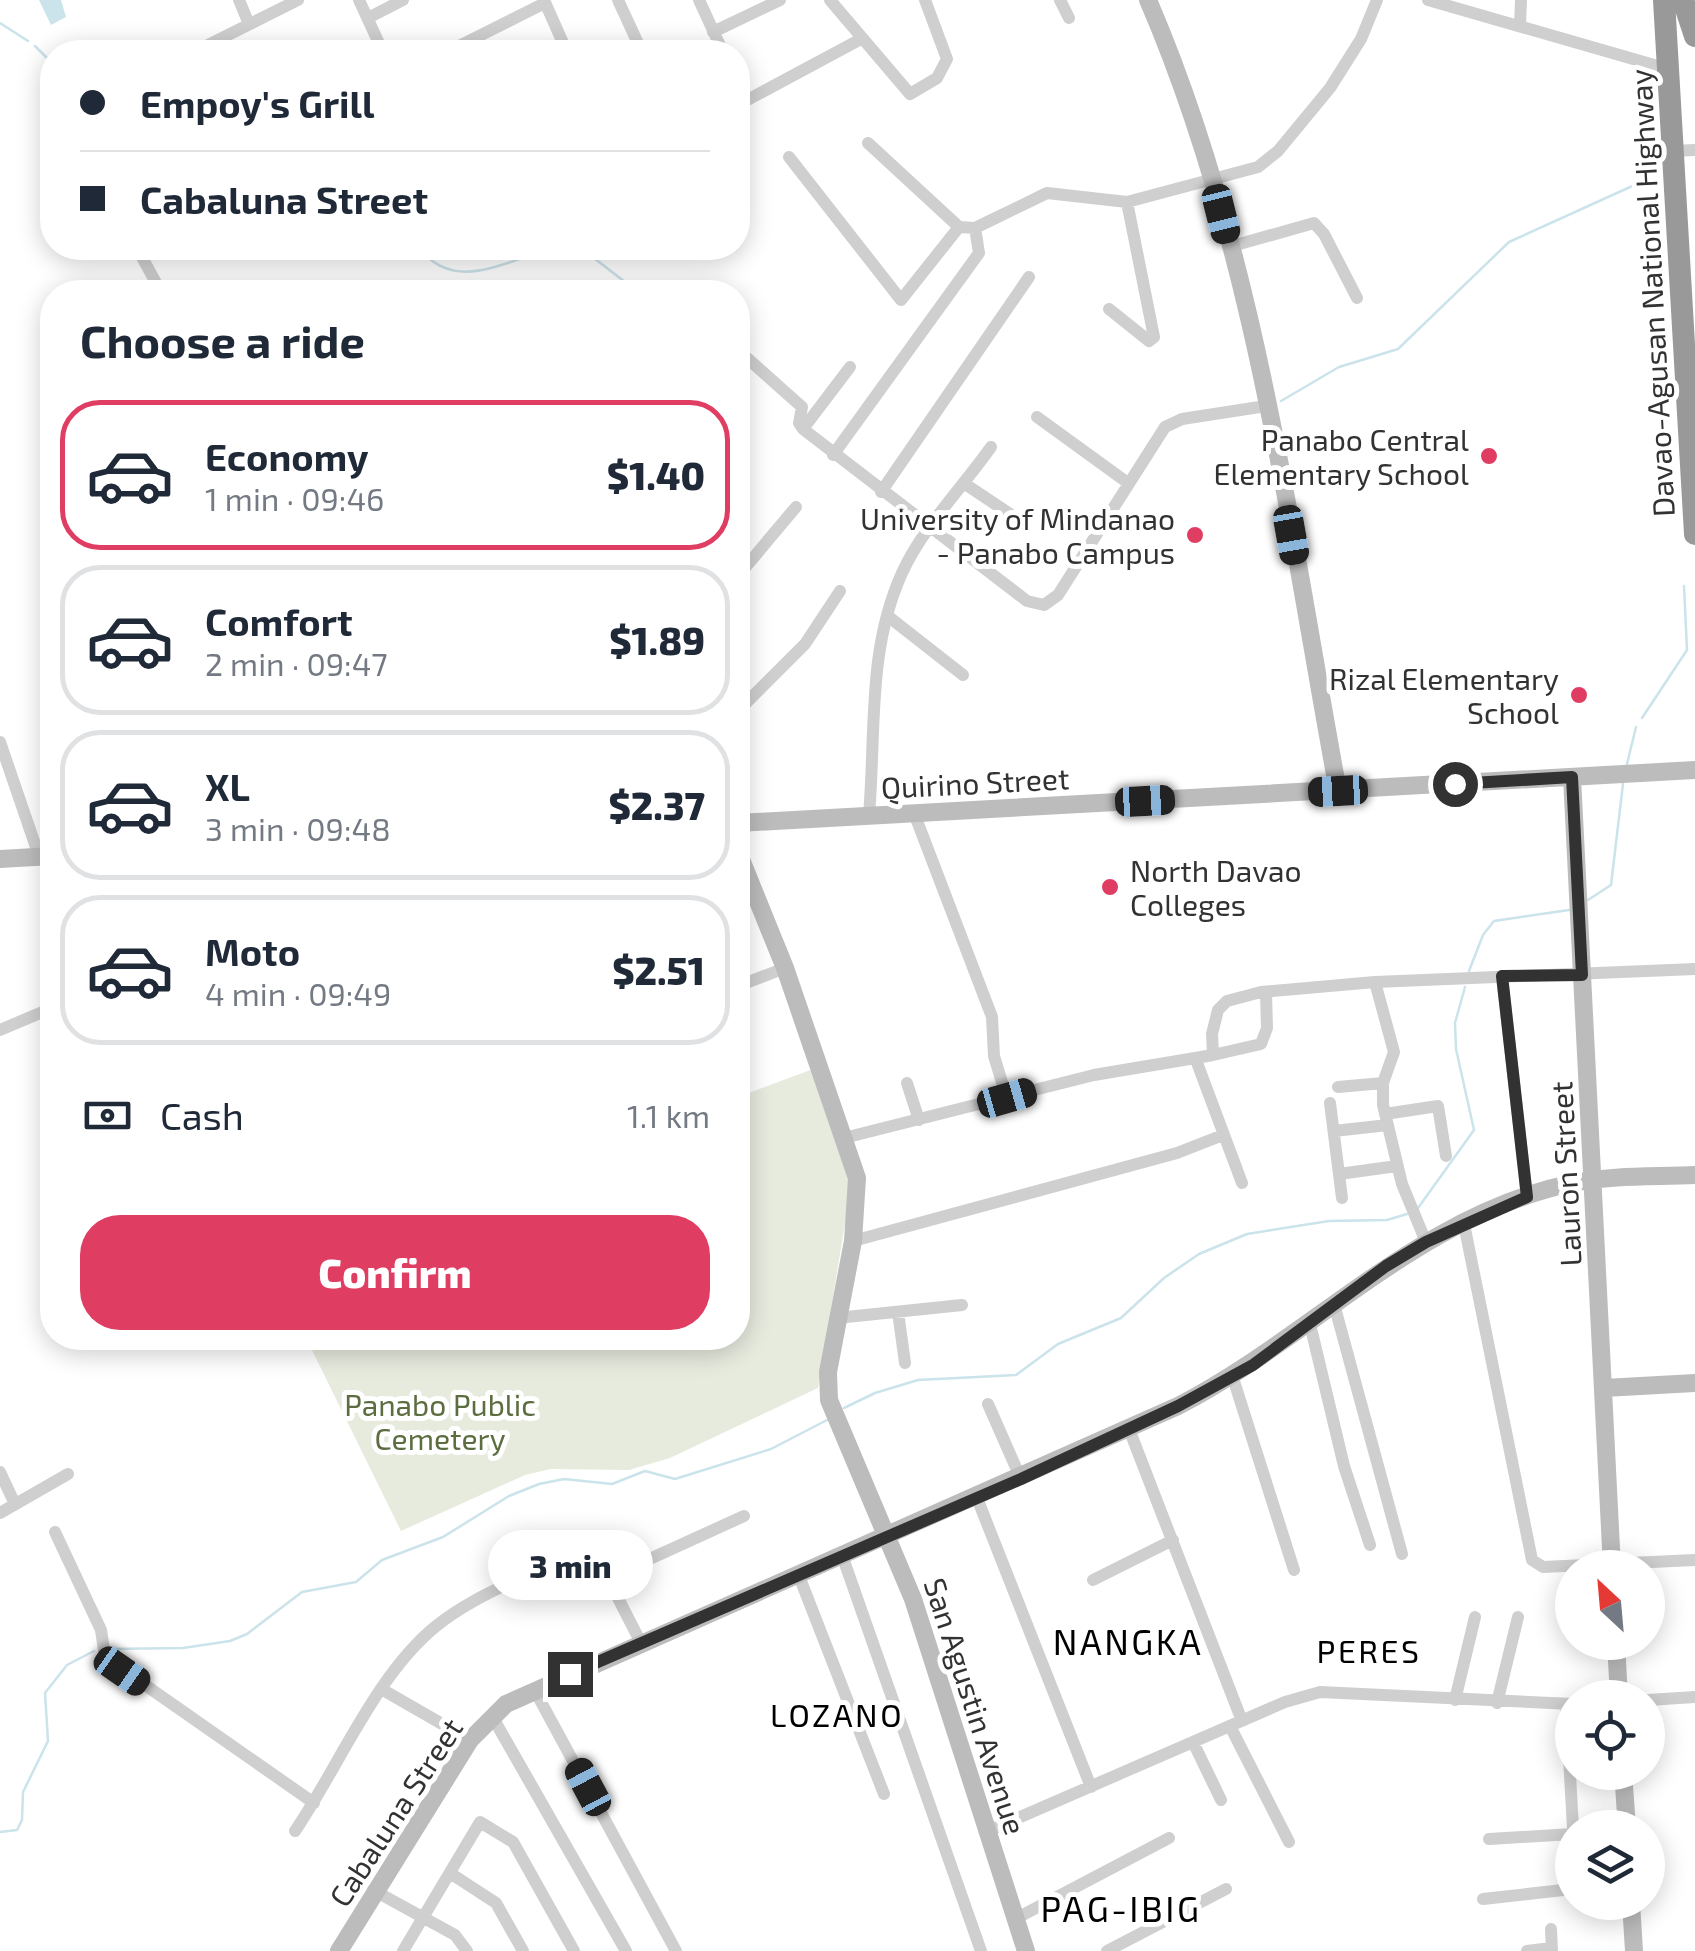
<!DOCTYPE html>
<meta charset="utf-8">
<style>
body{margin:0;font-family:"Exo 2",sans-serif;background:#f2f2f3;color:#1f2937;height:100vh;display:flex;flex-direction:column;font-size:38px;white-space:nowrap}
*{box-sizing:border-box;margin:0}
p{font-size:32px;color:#747a83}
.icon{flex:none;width:55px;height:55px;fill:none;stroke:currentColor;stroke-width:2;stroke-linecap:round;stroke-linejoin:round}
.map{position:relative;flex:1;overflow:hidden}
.side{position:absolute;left:40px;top:280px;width:710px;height:1070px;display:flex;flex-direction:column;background:#fff;border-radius:40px;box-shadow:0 5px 25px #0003}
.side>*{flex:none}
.guide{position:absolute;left:40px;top:40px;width:710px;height:220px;border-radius:40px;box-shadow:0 5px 25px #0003;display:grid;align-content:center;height:220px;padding:0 40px;background:#fff}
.needle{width:65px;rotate:334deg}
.buttons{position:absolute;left:1555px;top:1550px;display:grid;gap:20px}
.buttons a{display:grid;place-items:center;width:110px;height:110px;border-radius:50%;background:#fff;box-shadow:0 5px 25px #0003;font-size:50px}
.end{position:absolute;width:45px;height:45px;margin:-22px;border:12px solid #323232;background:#fff;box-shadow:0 0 0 5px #fff}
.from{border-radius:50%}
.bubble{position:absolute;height:70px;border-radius:35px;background:#fff;box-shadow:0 5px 25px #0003;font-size:32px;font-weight:800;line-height:70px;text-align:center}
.car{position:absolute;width:30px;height:60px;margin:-30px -15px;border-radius:12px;box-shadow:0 0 8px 2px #0007;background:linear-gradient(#222 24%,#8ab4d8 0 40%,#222 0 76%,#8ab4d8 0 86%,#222 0)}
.guide b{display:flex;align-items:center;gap:35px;height:95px;font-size:38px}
.guide b+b{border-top:2px solid #e0e1e3}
.guide i{width:25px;height:25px;background:#1f2937}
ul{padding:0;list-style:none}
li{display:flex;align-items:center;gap:30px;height:150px;margin:0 20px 15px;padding:0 20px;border:5px solid #e0e1e3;border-radius:40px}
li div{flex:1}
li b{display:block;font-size:38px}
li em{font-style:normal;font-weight:800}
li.selected{border-color:#e03d63}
li>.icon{width:90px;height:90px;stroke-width:1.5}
h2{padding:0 40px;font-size:45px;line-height:120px}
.pay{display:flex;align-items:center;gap:25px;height:110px;padding:0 40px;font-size:38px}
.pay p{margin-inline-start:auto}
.action{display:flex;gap:20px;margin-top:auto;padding:20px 40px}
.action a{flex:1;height:115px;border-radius:40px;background:#e03d63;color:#fff;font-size:40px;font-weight:800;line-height:115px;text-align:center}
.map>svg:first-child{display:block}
.green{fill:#e7ebde}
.water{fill:#cbe3ea}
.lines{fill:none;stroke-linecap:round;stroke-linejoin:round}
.stream{stroke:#cbe3ea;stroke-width:2.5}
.street{stroke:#cfcfcf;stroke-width:12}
.secondary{stroke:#bcbcbc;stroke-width:18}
.highway{stroke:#999;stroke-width:22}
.route{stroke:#323232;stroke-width:12}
.poi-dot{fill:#e03d63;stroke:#fff;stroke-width:4}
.labels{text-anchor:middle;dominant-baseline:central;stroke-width:10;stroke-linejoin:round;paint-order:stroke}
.street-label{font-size:30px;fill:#323232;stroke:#fff}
.poi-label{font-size:30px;fill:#323232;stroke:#fff;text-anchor:end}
.park-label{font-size:30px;fill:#5c6d40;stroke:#fff}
.neighbourhood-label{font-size:32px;letter-spacing:2.5px;fill:#000;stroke:#fff}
.quarter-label{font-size:35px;letter-spacing:2.5px;fill:#000;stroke:#fff}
</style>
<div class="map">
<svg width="1695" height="1951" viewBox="0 0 1695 1951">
<rect width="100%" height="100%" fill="#fff"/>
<path class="green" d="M813,1069L851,1187L818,1388L670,1458L629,1470L551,1469L525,1475L401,1531L306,1338H738V1097Z"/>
<path class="water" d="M39,0H61L66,17L51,25Z"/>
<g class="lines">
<path class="stream" d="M0,23L28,41
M35,46L52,63
M419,248C458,297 510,256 559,248
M581,248L638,292
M1281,401L1339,367L1398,349L1509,242L1639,183
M1642,718L1687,650L1684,586
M1627,764L1636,727
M1588,900L1611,885L1623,784
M1469,971L1483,935L1494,921L1569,910
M1418,1208L1474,1130L1456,1049L1455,1023L1465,987
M844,1408L875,1393L918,1380L1016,1375L1058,1344L1121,1318L1164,1278L1199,1254L1247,1234L1329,1221L1387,1220L1407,1214
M110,1649L183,1648L230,1641L247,1634L302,1592L356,1582L382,1560L443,1537L509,1496L539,1484L564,1479L612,1484L645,1471L675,1479L771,1449L829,1419
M0,1832L17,1830L22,1820L23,1792L48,1741L45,1693L67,1665L94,1651"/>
<path class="street" d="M239,0L249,24
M359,0L383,52
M544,0L567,52
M618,0L642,52
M699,0L723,52
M830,0L910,94L937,78L947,59L925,0
M1060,0L1069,18
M1428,0L1668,69
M368,18L403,0
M1520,26L1521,0
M713,32L780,0
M194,52L298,0
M447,52L545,3
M738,105L861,39
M868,143L959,227
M1673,151L1695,150
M789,157L901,300L959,227L975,228L1047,193L1127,202L1258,167L1278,151L1330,88L1361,39L1377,0
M1229,247L1314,223L1324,234L1357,298
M137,248L161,292
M1109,309L1149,341L1154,337L1127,202
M738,350L802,407L799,423L803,429
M1037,417L1128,483
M803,429L1027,601L1044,605L1058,595L1165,427L1182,419L1266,406
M803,429L850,367
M833,455L979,253L975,228
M965,484L1010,514
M881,492L1029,277
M738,576L796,507
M889,617L963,675
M738,711L805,644L840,591
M0,742L39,856
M914,813L992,1017L994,1056L1007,1099
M869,815C876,733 867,650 902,573C923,527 962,488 991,447
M1502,976L1527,1197
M1375,982L1394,1052L1383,1083V1105L1402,1184L1426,1242
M738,986L785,968
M0,1030L52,1008
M1213,1055L1261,1044L1267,1028L1266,992
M1196,1060L1242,1183
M907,1083L919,1120
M1338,1087L1383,1083
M1330,1103L1342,1198
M1385,1114L1438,1106L1446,1156
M1334,1131L1388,1125
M844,1138L1094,1075L1213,1055L1212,1034L1218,1010L1227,1001L1261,992L1375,982L1695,969
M1339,1174L1397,1166
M1464,1224L1532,1560L1543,1567L1695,1560
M853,1241L1177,1153L1223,1135
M1334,1304L1402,1554
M898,1312L905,1363
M837,1318L962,1305
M1310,1324L1344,1466L1370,1545
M1233,1378L1294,1570
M988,1404L1021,1479
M1129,1429L1242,1721
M0,1472L15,1504
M977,1498L1091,1787
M0,1513L68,1474
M55,1532L101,1630L105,1657L314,1803
M596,1555L641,1643
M843,1558L981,1951
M799,1576L884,1794
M608,1578L744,1516
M1093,1580L1173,1540
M534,1689L676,1951
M383,1690L470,1740
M1455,1700L1475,1617
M1648,1700L1695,1697
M1497,1703L1518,1617
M1566,1704L1573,1828
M492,1716L626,1951
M1230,1726L1289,1842
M1193,1742L1221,1800
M295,1831C338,1768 376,1675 435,1627C465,1602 502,1587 536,1570
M988,1831L1285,1702L1320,1692L1572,1704
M1489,1839L1572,1834
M450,1873L496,1903L523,1951
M373,1890L455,1935L467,1951
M1483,1899L1572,1889
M1017,1918L1169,1838
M1551,1929L1552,1951
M403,1951L480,1822L513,1842L574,1951
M1107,1951L1226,1889
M1527,1951L1551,1948"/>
<path class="secondary" d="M1148,0C1255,248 1289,526 1338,791
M1572,777L1612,1568
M738,823L1695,770
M738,852L785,968L857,1178L853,1241L828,1372L829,1400L913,1599L1026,1951
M0,859L52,856
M1604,1388L1695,1383
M1616,1642L1619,1698
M1623,1772L1627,1828
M1631,1902L1634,1951
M339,1951L470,1740L506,1704L1178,1406C1312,1337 1420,1214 1573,1183C1613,1175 1655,1177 1695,1175"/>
<path class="highway" d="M1664,0L1695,534
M1683,0L1695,36"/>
</g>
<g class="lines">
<path class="route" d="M570,1674L1021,1479L1178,1406L1253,1365L1386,1266L1426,1242L1527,1197L1502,976L1582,975L1572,777L1455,784"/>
</g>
<g class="poi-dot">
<circle cx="1489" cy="456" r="10"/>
<circle cx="1195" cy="535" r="10"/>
<circle cx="1579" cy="695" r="10"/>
<circle cx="1110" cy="887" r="10"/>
</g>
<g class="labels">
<g class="street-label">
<text transform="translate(1651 293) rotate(-93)">Davao-Agusan National Highway</text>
<text transform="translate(975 782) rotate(-3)">Quirino Street</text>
<text transform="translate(1565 1174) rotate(-93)">Lauron Street</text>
<text transform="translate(976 1706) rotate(72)">San Agustin Avenue</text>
<text transform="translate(395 1812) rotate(-57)">Cabaluna Street</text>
</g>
<g class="poi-label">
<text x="1469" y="439">Panabo Central<tspan x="1469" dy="34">Elementary School</tspan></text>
<text x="1175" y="518">University of Mindanao<tspan x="1175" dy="34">- Panabo Campus</tspan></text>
<text x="1559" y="678">Rizal Elementary<tspan x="1559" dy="34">School</tspan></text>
<text x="1130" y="870" text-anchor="start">North Davao<tspan x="1130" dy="34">Colleges</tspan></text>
</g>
<g class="park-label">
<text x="440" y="1404">Panabo Public<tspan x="440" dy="34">Cemetery</tspan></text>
</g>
<g class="neighbourhood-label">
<text x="1369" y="1650">PERES</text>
<text x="837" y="1714">LOZANO</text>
</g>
<g class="quarter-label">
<text x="1128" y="1641">NANGKA</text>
<text x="1121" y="1908">PAG-IBIG</text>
</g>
</g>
</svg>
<div class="buttons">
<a><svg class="needle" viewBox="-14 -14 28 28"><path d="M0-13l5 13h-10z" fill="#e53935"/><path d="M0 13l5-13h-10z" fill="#747a83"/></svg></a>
<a><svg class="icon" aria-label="locate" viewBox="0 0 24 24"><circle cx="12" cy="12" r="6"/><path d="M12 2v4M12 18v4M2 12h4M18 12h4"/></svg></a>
<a><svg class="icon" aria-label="layers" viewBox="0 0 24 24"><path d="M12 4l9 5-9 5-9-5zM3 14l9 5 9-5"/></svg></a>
</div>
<i class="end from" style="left:1455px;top:784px"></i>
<i class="end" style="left:570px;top:1674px"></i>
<div class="bubble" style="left:488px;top:1530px;width:165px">3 min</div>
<i class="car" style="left:1221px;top:214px;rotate:166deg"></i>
<i class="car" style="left:1291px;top:535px;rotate:170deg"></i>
<i class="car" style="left:1338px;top:791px;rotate:267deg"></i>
<i class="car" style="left:1145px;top:801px;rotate:87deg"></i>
<i class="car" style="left:1007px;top:1098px;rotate:74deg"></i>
<i class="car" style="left:122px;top:1671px;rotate:125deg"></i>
<i class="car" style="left:588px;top:1787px;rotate:332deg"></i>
<div class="guide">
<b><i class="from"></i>Empoy's Grill</b>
<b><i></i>Cabaluna Street</b>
</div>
<section class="side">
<h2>Choose a ride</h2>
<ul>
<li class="selected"><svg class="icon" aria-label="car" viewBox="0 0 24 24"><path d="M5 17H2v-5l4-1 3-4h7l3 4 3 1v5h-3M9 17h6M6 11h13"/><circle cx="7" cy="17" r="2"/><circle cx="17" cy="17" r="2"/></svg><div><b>Economy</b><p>1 min · 09:46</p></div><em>$1.40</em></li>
<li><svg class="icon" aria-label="car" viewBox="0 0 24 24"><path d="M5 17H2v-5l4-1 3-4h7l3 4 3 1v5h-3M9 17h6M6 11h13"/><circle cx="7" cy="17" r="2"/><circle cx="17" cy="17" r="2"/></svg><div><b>Comfort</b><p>2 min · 09:47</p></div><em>$1.89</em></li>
<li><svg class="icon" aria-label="car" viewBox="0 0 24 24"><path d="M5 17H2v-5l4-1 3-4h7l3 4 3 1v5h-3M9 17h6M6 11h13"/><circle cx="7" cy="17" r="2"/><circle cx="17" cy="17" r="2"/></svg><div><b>XL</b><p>3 min · 09:48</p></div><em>$2.37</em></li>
<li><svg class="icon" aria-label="car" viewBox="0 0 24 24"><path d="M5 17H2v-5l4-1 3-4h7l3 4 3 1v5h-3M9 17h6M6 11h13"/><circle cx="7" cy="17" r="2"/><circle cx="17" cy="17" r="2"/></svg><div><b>Moto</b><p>4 min · 09:49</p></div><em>$2.51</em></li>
</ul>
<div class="pay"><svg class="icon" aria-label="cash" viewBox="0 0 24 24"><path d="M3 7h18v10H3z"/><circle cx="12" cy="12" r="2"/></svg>Cash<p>1.1 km</p></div>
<div class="action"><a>Confirm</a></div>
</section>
</div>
